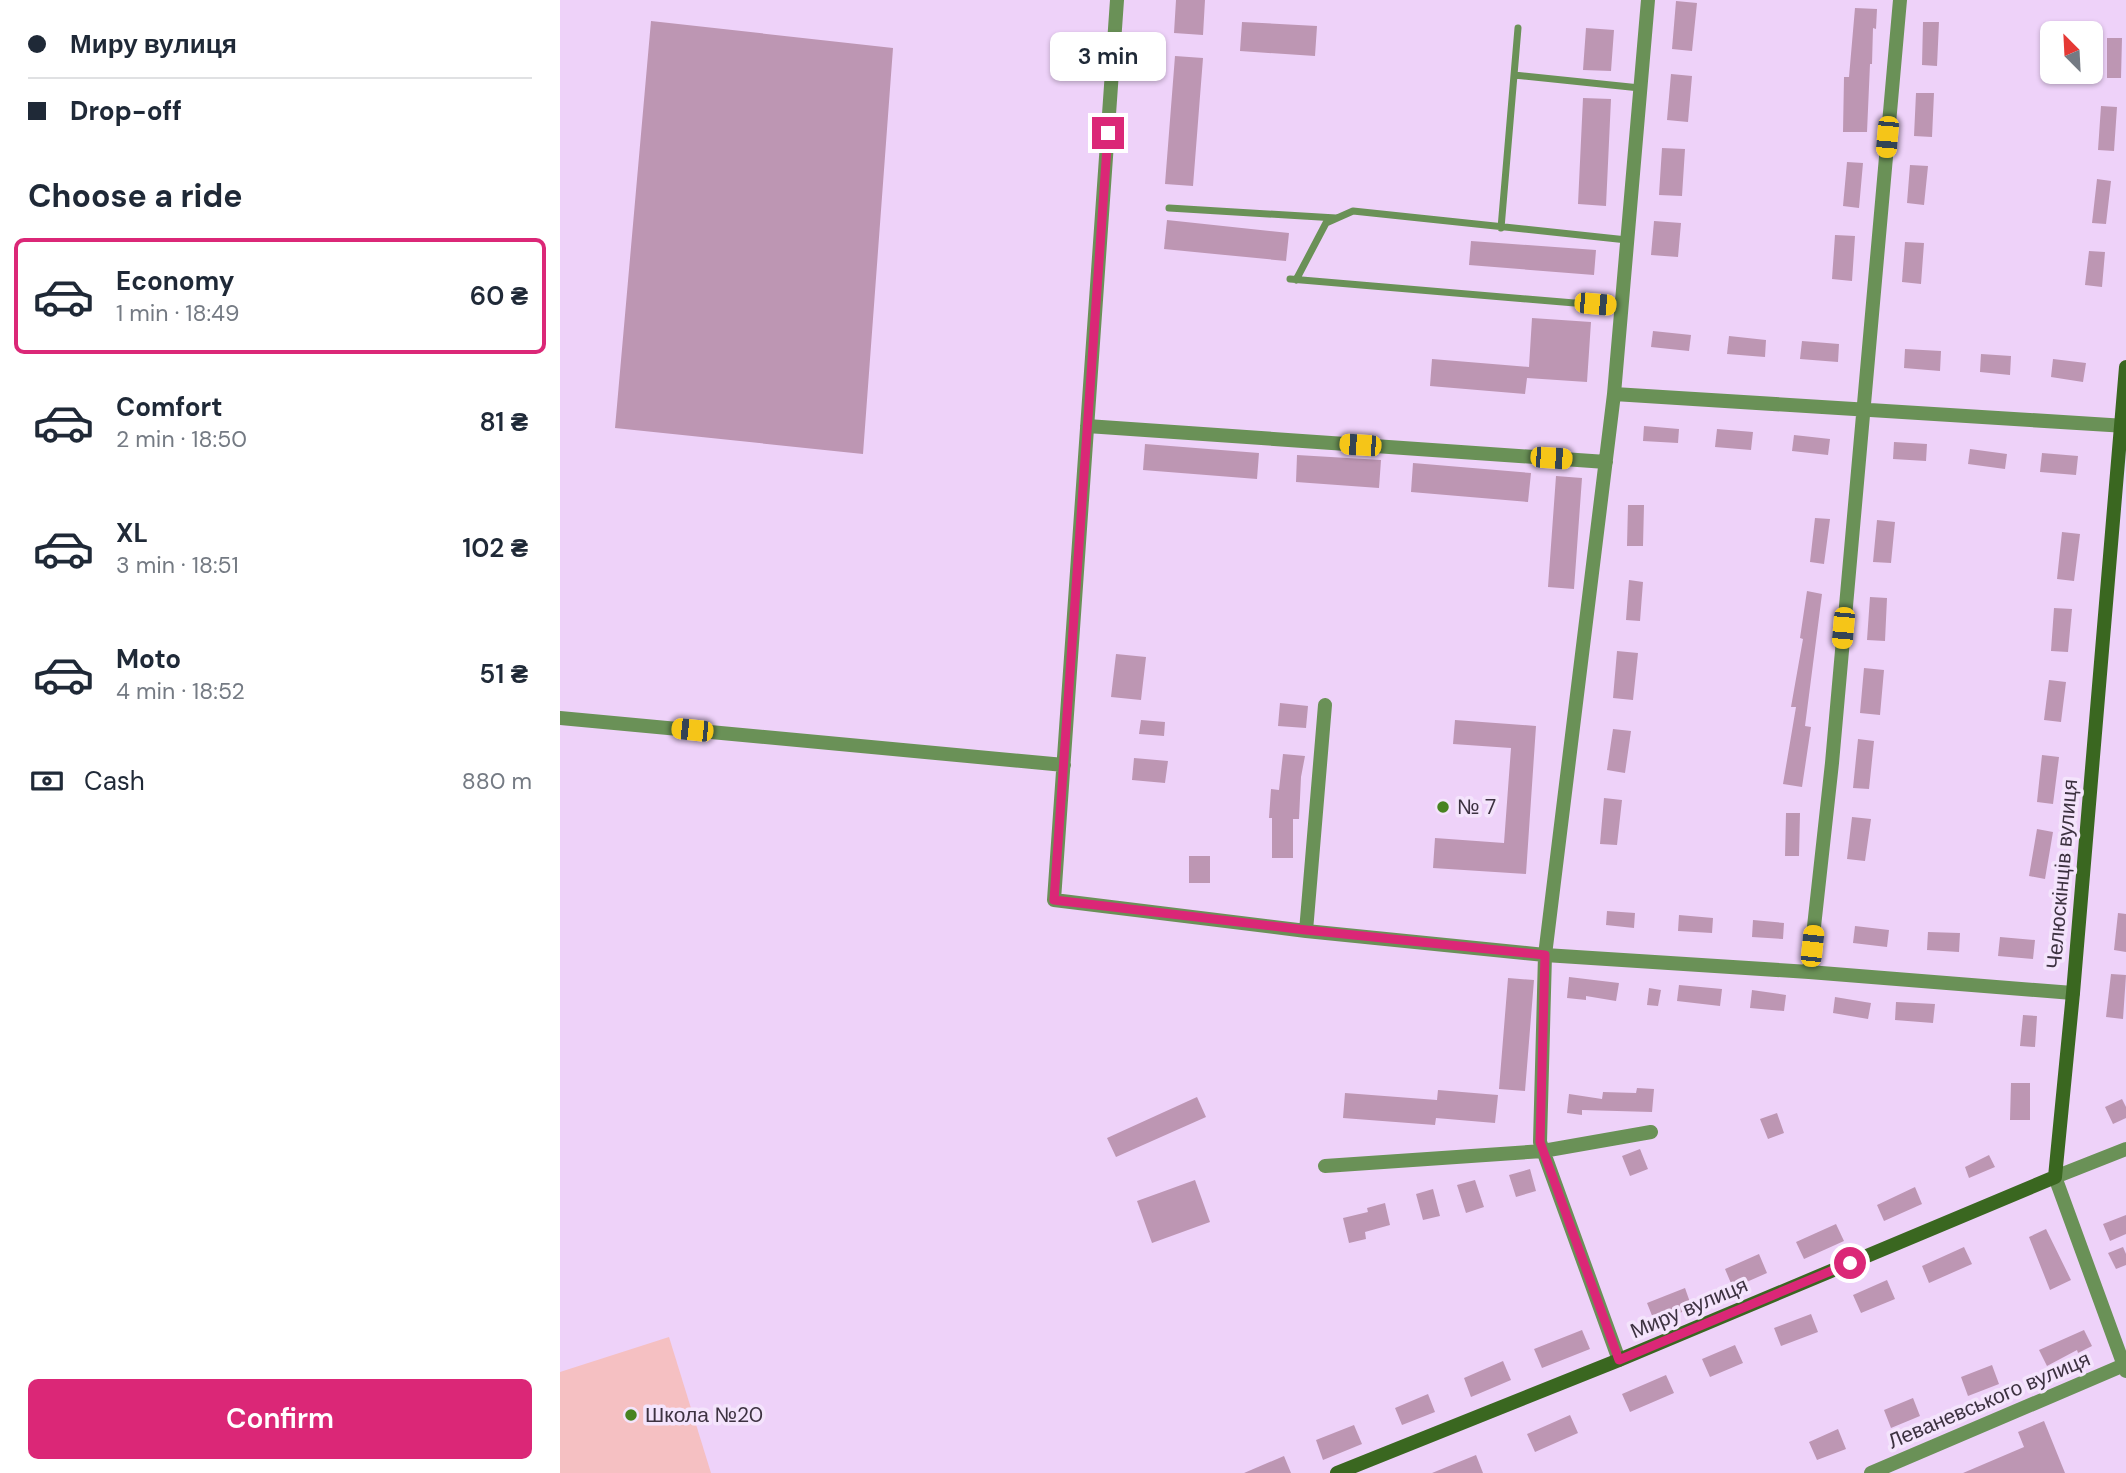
<!DOCTYPE html>
<meta charset="utf-8">
<style>
body{margin:0;font-family:"DM Sans",sans-serif;background:#f6f6f7;color:#1f2937;height:100vh;display:flex;flex-direction:column;font-size:26px;white-space:nowrap}
*{box-sizing:border-box;margin:0}
p{font-size:23px;color:#747a83}
.icon{flex:none;width:38px;height:38px;fill:none;stroke:currentColor;stroke-width:2;stroke-linecap:round;stroke-linejoin:round}
.map{position:relative;flex:1;overflow:hidden}
.side{display:flex;flex-direction:column;background:#fff;width:560px}
.side>*{flex:none}
.hud{display:grid;align-content:center;height:154px;padding:0 28px;background:#fff}
.needle{width:46px;rotate:336deg}
.buttons{position:absolute;left:1480px;top:21px;display:grid;gap:14px}
.buttons a{display:grid;place-items:center;width:63px;height:63px;border-radius:10px;background:#fff;box-shadow:0 2px 5px #0004;font-size:35px}
.end{position:absolute;width:32px;height:32px;margin:-16px;border:9px solid #db2777;background:#fff;box-shadow:0 0 0 4px #fff}
.from{border-radius:50%}
.bubble{position:absolute;height:49px;border-radius:10px;background:#fff;box-shadow:0 2px 5px #0004;font-size:23px;font-weight:600;line-height:49px;text-align:center}
.car{position:absolute;width:21px;height:42px;margin:-21px -10px;border-radius:9px;box-shadow:0 0 5px 2px #0007;background:linear-gradient(#f5c518 24%,#345 0 40%,#f5c518 0 76%,#345 0 86%,#f5c518 0)}
.hud b{display:flex;align-items:center;gap:24px;height:66px;font-size:26px}
.hud b+b{border-top:2px solid #e0e1e3}
.hud i{width:18px;height:18px;background:#1f2937}
ul{padding:0;list-style:none}
li{display:flex;align-items:center;gap:21px;height:116px;margin:0 14px 10px;padding:0 14px;border:4px solid transparent;border-radius:10px}
li div{flex:1}
li b{display:block;font-size:26px}
li em{font-style:normal;font-weight:600}
li.selected{border-color:#db2777}
li>.icon{width:63px;height:63px;stroke-width:1.5}
h2{padding:0 28px;font-size:32px;line-height:84px}
.pay{display:flex;align-items:center;gap:18px;height:77px;padding:0 28px;font-size:26px}
.pay p{margin-inline-start:auto}
.cta{display:flex;gap:14px;margin-top:auto;padding:14px 28px}
.cta a{flex:1;height:80px;border-radius:10px;background:#db2777;color:#fff;font-size:28px;font-weight:600;line-height:80px;text-align:center}
main{display:flex;flex:1;min-height:0}
.map>svg:first-child{display:block}
.green{fill:#f5c0c2}
.building{fill:#bd96b3}
.lines{fill:none;stroke-linecap:round;stroke-linejoin:round}
.service{stroke:#6a9157;stroke-width:7}
.minor{stroke:#6a9157;stroke-width:14}
.secondary{stroke:#3a6720;stroke-width:14}
.route{stroke:#db2777;stroke-width:9}
.poi-dot{fill:#478320;stroke:#f4e4fc;stroke-width:2.5}
.labels{text-anchor:middle;dominant-baseline:central;stroke-width:7;stroke-linejoin:round;paint-order:stroke}
.poi-label{font-size:21px;fill:#3d3241;stroke:#f4e4fc;text-anchor:start}
.street-label{font-size:21px;fill:#3d3241;stroke:#f4e4fc}
</style>
<main>
<section class="side">
<div class="hud">
<b><i class="from"></i>Миру вулиця</b>
<b><i></i>Drop-off</b>
</div>
<h2>Choose a ride</h2>
<ul>
<li class="selected"><svg class="icon" aria-label="car" viewBox="0 0 24 24"><path d="M5 17H2v-5l4-1 3-4h7l3 4 3 1v5h-3M9 17h6M6 11h13"/><circle cx="7" cy="17" r="2"/><circle cx="17" cy="17" r="2"/></svg><div><b>Economy</b><p>1 min · 18:49</p></div><em>60 ₴</em></li>
<li><svg class="icon" aria-label="car" viewBox="0 0 24 24"><path d="M5 17H2v-5l4-1 3-4h7l3 4 3 1v5h-3M9 17h6M6 11h13"/><circle cx="7" cy="17" r="2"/><circle cx="17" cy="17" r="2"/></svg><div><b>Comfort</b><p>2 min · 18:50</p></div><em>81 ₴</em></li>
<li><svg class="icon" aria-label="car" viewBox="0 0 24 24"><path d="M5 17H2v-5l4-1 3-4h7l3 4 3 1v5h-3M9 17h6M6 11h13"/><circle cx="7" cy="17" r="2"/><circle cx="17" cy="17" r="2"/></svg><div><b>XL</b><p>3 min · 18:51</p></div><em>102 ₴</em></li>
<li><svg class="icon" aria-label="car" viewBox="0 0 24 24"><path d="M5 17H2v-5l4-1 3-4h7l3 4 3 1v5h-3M9 17h6M6 11h13"/><circle cx="7" cy="17" r="2"/><circle cx="17" cy="17" r="2"/></svg><div><b>Moto</b><p>4 min · 18:52</p></div><em>51 ₴</em></li>
</ul>
<div class="pay"><svg class="icon" aria-label="cash" viewBox="0 0 24 24"><path d="M3 7h18v10H3z"/><circle cx="12" cy="12" r="2"/></svg>Cash<p>880 m</p></div>
<div class="cta"><a>Confirm</a></div>
</section>
<div class="map">
<svg width="1566" height="1473" viewBox="0 0 1566 1473">
<rect width="100%" height="100%" fill="#eed2f9"/>
<path class="green" d="M109,1337L151,1473H0V1372Z"/>
<path class="building" d="M616,0H645L643,35L614,33Z
M1116,1L1137,3L1132,51L1112,49Z
M1295,8L1317,9L1316,29L1313,28L1312,64H1310L1307,132H1283L1284,77H1289Z
M91,21L333,48L303,454L55,428Z
M682,22L757,26L755,56L680,51Z
M1363,22H1379L1377,66L1362,65Z
M1026,28L1054,30L1051,71L1023,70Z
M1547,38H1562L1561,78H1547Z
M615,56L643,58L633,186L605,184Z
M1111,74L1132,76L1128,122L1107,120Z
M1356,93H1374L1372,137L1354,136Z
M1023,98L1051,99L1046,206L1018,204Z
M1541,106L1557,107L1554,151L1538,150Z
M1102,148L1125,149L1122,196L1099,195Z
M1287,162L1303,163L1299,208L1283,206Z
M1350,165L1368,166L1364,205L1347,203Z
M1537,179L1551,181L1546,224L1532,223Z
M607,220L729,233L726,261L604,249Z
M1094,221L1121,223L1118,257L1091,255Z
M1275,235L1295,236L1292,281L1272,279Z
M911,241L1036,250L1034,275L909,265Z
M1345,242L1364,243L1361,284L1342,282Z
M1529,251L1545,252L1542,287L1525,285Z
M972,318L1031,322L1027,382L967,378L965,394L870,386L872,359L969,367Z
M1093,331L1131,335L1129,351L1091,347Z
M1169,336L1206,340L1205,357L1167,354Z
M1242,341L1279,344L1278,362L1240,359Z
M1345,349L1381,351L1380,371L1344,368Z
M1421,354L1451,356L1450,375L1420,372Z
M1493,359L1526,363L1523,382L1491,377Z
M1084,426L1119,429L1118,443L1083,441Z
M1157,429L1193,432L1191,450L1155,447Z
M1234,435L1270,439L1268,455L1232,451Z
M1334,442L1367,444L1366,461L1333,459Z
M585,444L699,453L697,479L583,470Z
M1410,449L1447,454L1445,469L1408,464Z
M1482,453L1518,456L1516,475L1480,472Z
M737,455L821,460L819,488L736,482Z
M853,463L971,473L968,502L851,492Z
M996,476L1022,478L1014,589L988,587Z
M1068,505H1084L1083,546H1067Z
M1255,518L1270,519L1264,564L1250,562Z
M1317,520L1335,522L1331,563L1313,562Z
M1502,532L1520,534L1514,581L1497,579Z
M1069,580L1083,582L1080,621L1066,620Z
M1247,591L1262,594L1245,726L1251,727L1242,787L1223,784L1236,707H1231L1243,639L1240,638Z
M1310,597L1327,598L1325,641L1307,640Z
M1494,608L1512,609L1508,652L1491,651Z
M1057,651L1078,653L1073,700L1053,698Z
M556,654L586,657L581,700L551,697Z
M1304,668L1324,670L1320,715L1300,713Z
M1489,680L1506,682L1501,722L1484,720Z
M720,703L748,706L746,728L718,726Z
M581,720L605,722L604,736L579,734Z
M895,720L976,726L966,874L873,868L875,838L944,843L951,748L893,744Z
M1053,729L1071,731L1065,773L1047,770Z
M1298,739L1314,741L1309,789L1293,788Z
M723,754L745,756L741,777L739,819H733V858H712V818H709L711,789L719,790Z
M1482,755L1499,757L1493,804L1477,802Z
M574,758L608,761L605,783L572,780Z
M1044,798L1062,800L1057,845L1040,844Z
M1226,813H1240L1239,856H1225Z
M1292,817L1311,819L1305,861L1287,859Z
M1477,829L1493,832L1485,879L1469,876Z
M629,856H650V883H629Z
M1047,911L1075,913L1074,928L1046,925Z
M1558,913L1566,914V952L1554,950Z
M1119,915L1153,918L1152,933L1118,931Z
M1193,920L1224,923L1223,939L1192,937Z
M1295,926L1329,930L1327,947L1293,943Z
M1368,932L1400,933L1399,952L1367,950Z
M1440,937L1475,940L1473,959L1438,956Z
M1551,974L1566,975L1563,1019L1546,1017Z
M1009,977L1059,983L1056,1001L1026,996V1000L1007,998Z
M948,978L974,980L965,1091L939,1089Z
M1119,985L1162,989L1160,1006L1117,1001Z
M1089,988L1101,990L1098,1006L1087,1005Z
M1192,990L1226,995L1224,1011L1190,1008Z
M1275,997L1311,1003L1308,1019L1273,1013Z
M1336,1002L1375,1004L1373,1023L1335,1020Z
M1463,1015L1477,1016L1475,1047L1460,1046Z
M1451,1083H1470V1120H1450Z
M1077,1088L1094,1089L1092,1112L1022,1110V1115L1007,1113L1009,1094L1042,1099L1043,1092L1076,1093Z
M878,1090L938,1095L935,1123L876,1118L875,1125L783,1118L785,1093L877,1100Z
M637,1097L646,1117L556,1157L547,1138Z
M1562,1099L1566,1107V1118L1553,1124L1545,1107Z
M1217,1113L1224,1133L1208,1139L1200,1119Z
M1080,1149L1088,1169L1070,1176L1062,1156Z
M1429,1155L1435,1167L1409,1178L1405,1167Z
M970,1169L976,1191L956,1197L949,1175Z
M635,1180L650,1222L592,1243L577,1201Z
M915,1180L924,1207L906,1213L897,1185Z
M1355,1187L1362,1204L1324,1221L1317,1205Z
M873,1189L880,1216L863,1220L856,1194Z
M825,1203L830,1225L805,1232L806,1239L789,1243L783,1218L808,1212L807,1208Z
M1566,1215V1234L1550,1241L1543,1224Z
M1276,1224L1284,1241L1244,1259L1236,1242Z
M1486,1229L1511,1280L1490,1290L1469,1237Z
M1404,1247L1412,1264L1369,1283L1362,1266Z
M1563,1247L1566,1254V1265L1556,1269L1548,1253Z
M1199,1254L1207,1273L1173,1288L1165,1269Z
M1327,1280L1335,1299L1301,1313L1293,1295Z
M1125,1288L1132,1308L1095,1323L1087,1303Z
M1251,1314L1258,1332L1221,1346L1214,1328Z
M1022,1330L1030,1349L982,1368L974,1349Z
M1524,1330L1532,1346L1518,1353L1517,1350L1487,1366L1479,1350Z
M1175,1345L1183,1363L1150,1377L1142,1359Z
M943,1361L951,1380L911,1397L904,1378Z
M1432,1365L1439,1384L1408,1396L1401,1377Z
M1106,1375L1114,1393L1070,1412L1062,1394Z
M868,1394L875,1412L842,1425L835,1408Z
M1353,1398L1360,1416L1331,1428L1324,1410Z
M1010,1415L1018,1433L975,1452L967,1434Z
M1484,1421L1505,1473H1403L1464,1447L1458,1432Z
M794,1425L802,1444L763,1460L756,1440Z
M1278,1429L1286,1449L1257,1460L1249,1442Z
M916,1455L923,1473H872Z
M724,1456L731,1473H684Z"/>
<g class="lines">
<path class="service" d="M954,75L1080,88
M609,208L776,218
M941,228L958,28
M730,279L1062,307
M736,280L766,223L793,211L1067,240"/>
<path class="minor" d="M557,0L494,900L746,931L985,955L1054,394L1088,0
M1054,394L1566,426
M527,426L1046,462
M0,718L504,765
M746,931L765,705
M1249,972L1272,763L1340,0
M1566,1149L1495,1177L1566,1371
M765,1166L983,1151L1091,1132
M1059,1360L980,1142L985,955L1249,972L1513,993
M1311,1473L1564,1365"/>
<path class="secondary" d="M777,1473L1059,1360L1495,1177L1513,993L1566,367"/>
</g>
<g class="lines">
<path class="route" d="M548,133L494,900L746,930L985,955L980,1142L1059,1360L1290,1263"/>
</g>
<g class="poi-dot">
<circle cx="883" cy="807" r="7"/>
<circle cx="71" cy="1415" r="7"/>
</g>
<g class="labels">
<g class="poi-label">
<text x="897" y="807">№ 7</text>
<text x="85" y="1415">Школа №20</text>
</g>
<g class="street-label">
<text transform="translate(1502 874) rotate(-85)">Челюскінців вулиця</text>
<text transform="translate(1129 1308) rotate(-23)">Миру вулиця</text>
<text transform="translate(1429 1400) rotate(-23)">Леваневського вулиця</text>
</g>
</g>
</svg>
<div class="buttons">
<a><svg class="needle" viewBox="-14 -14 28 28"><path d="M0-13l5 13h-10z" fill="#e53935"/><path d="M0 13l5-13h-10z" fill="#747a83"/></svg></a>
</div>
<i class="end from" style="left:1290px;top:1263px"></i>
<i class="end" style="left:548px;top:133px"></i>
<div class="bubble" style="left:490px;top:32px;width:116px">3 min</div>
<i class="car" style="left:1327px;top:137px;rotate:185deg"></i>
<i class="car" style="left:1035px;top:304px;rotate:95deg"></i>
<i class="car" style="left:800px;top:445px;rotate:274deg"></i>
<i class="car" style="left:991px;top:458px;rotate:94deg"></i>
<i class="car" style="left:1283px;top:628px;rotate:185deg"></i>
<i class="car" style="left:132px;top:730px;rotate:276deg"></i>
<i class="car" style="left:1252px;top:946px;rotate:6deg"></i>
</div>
</main>
